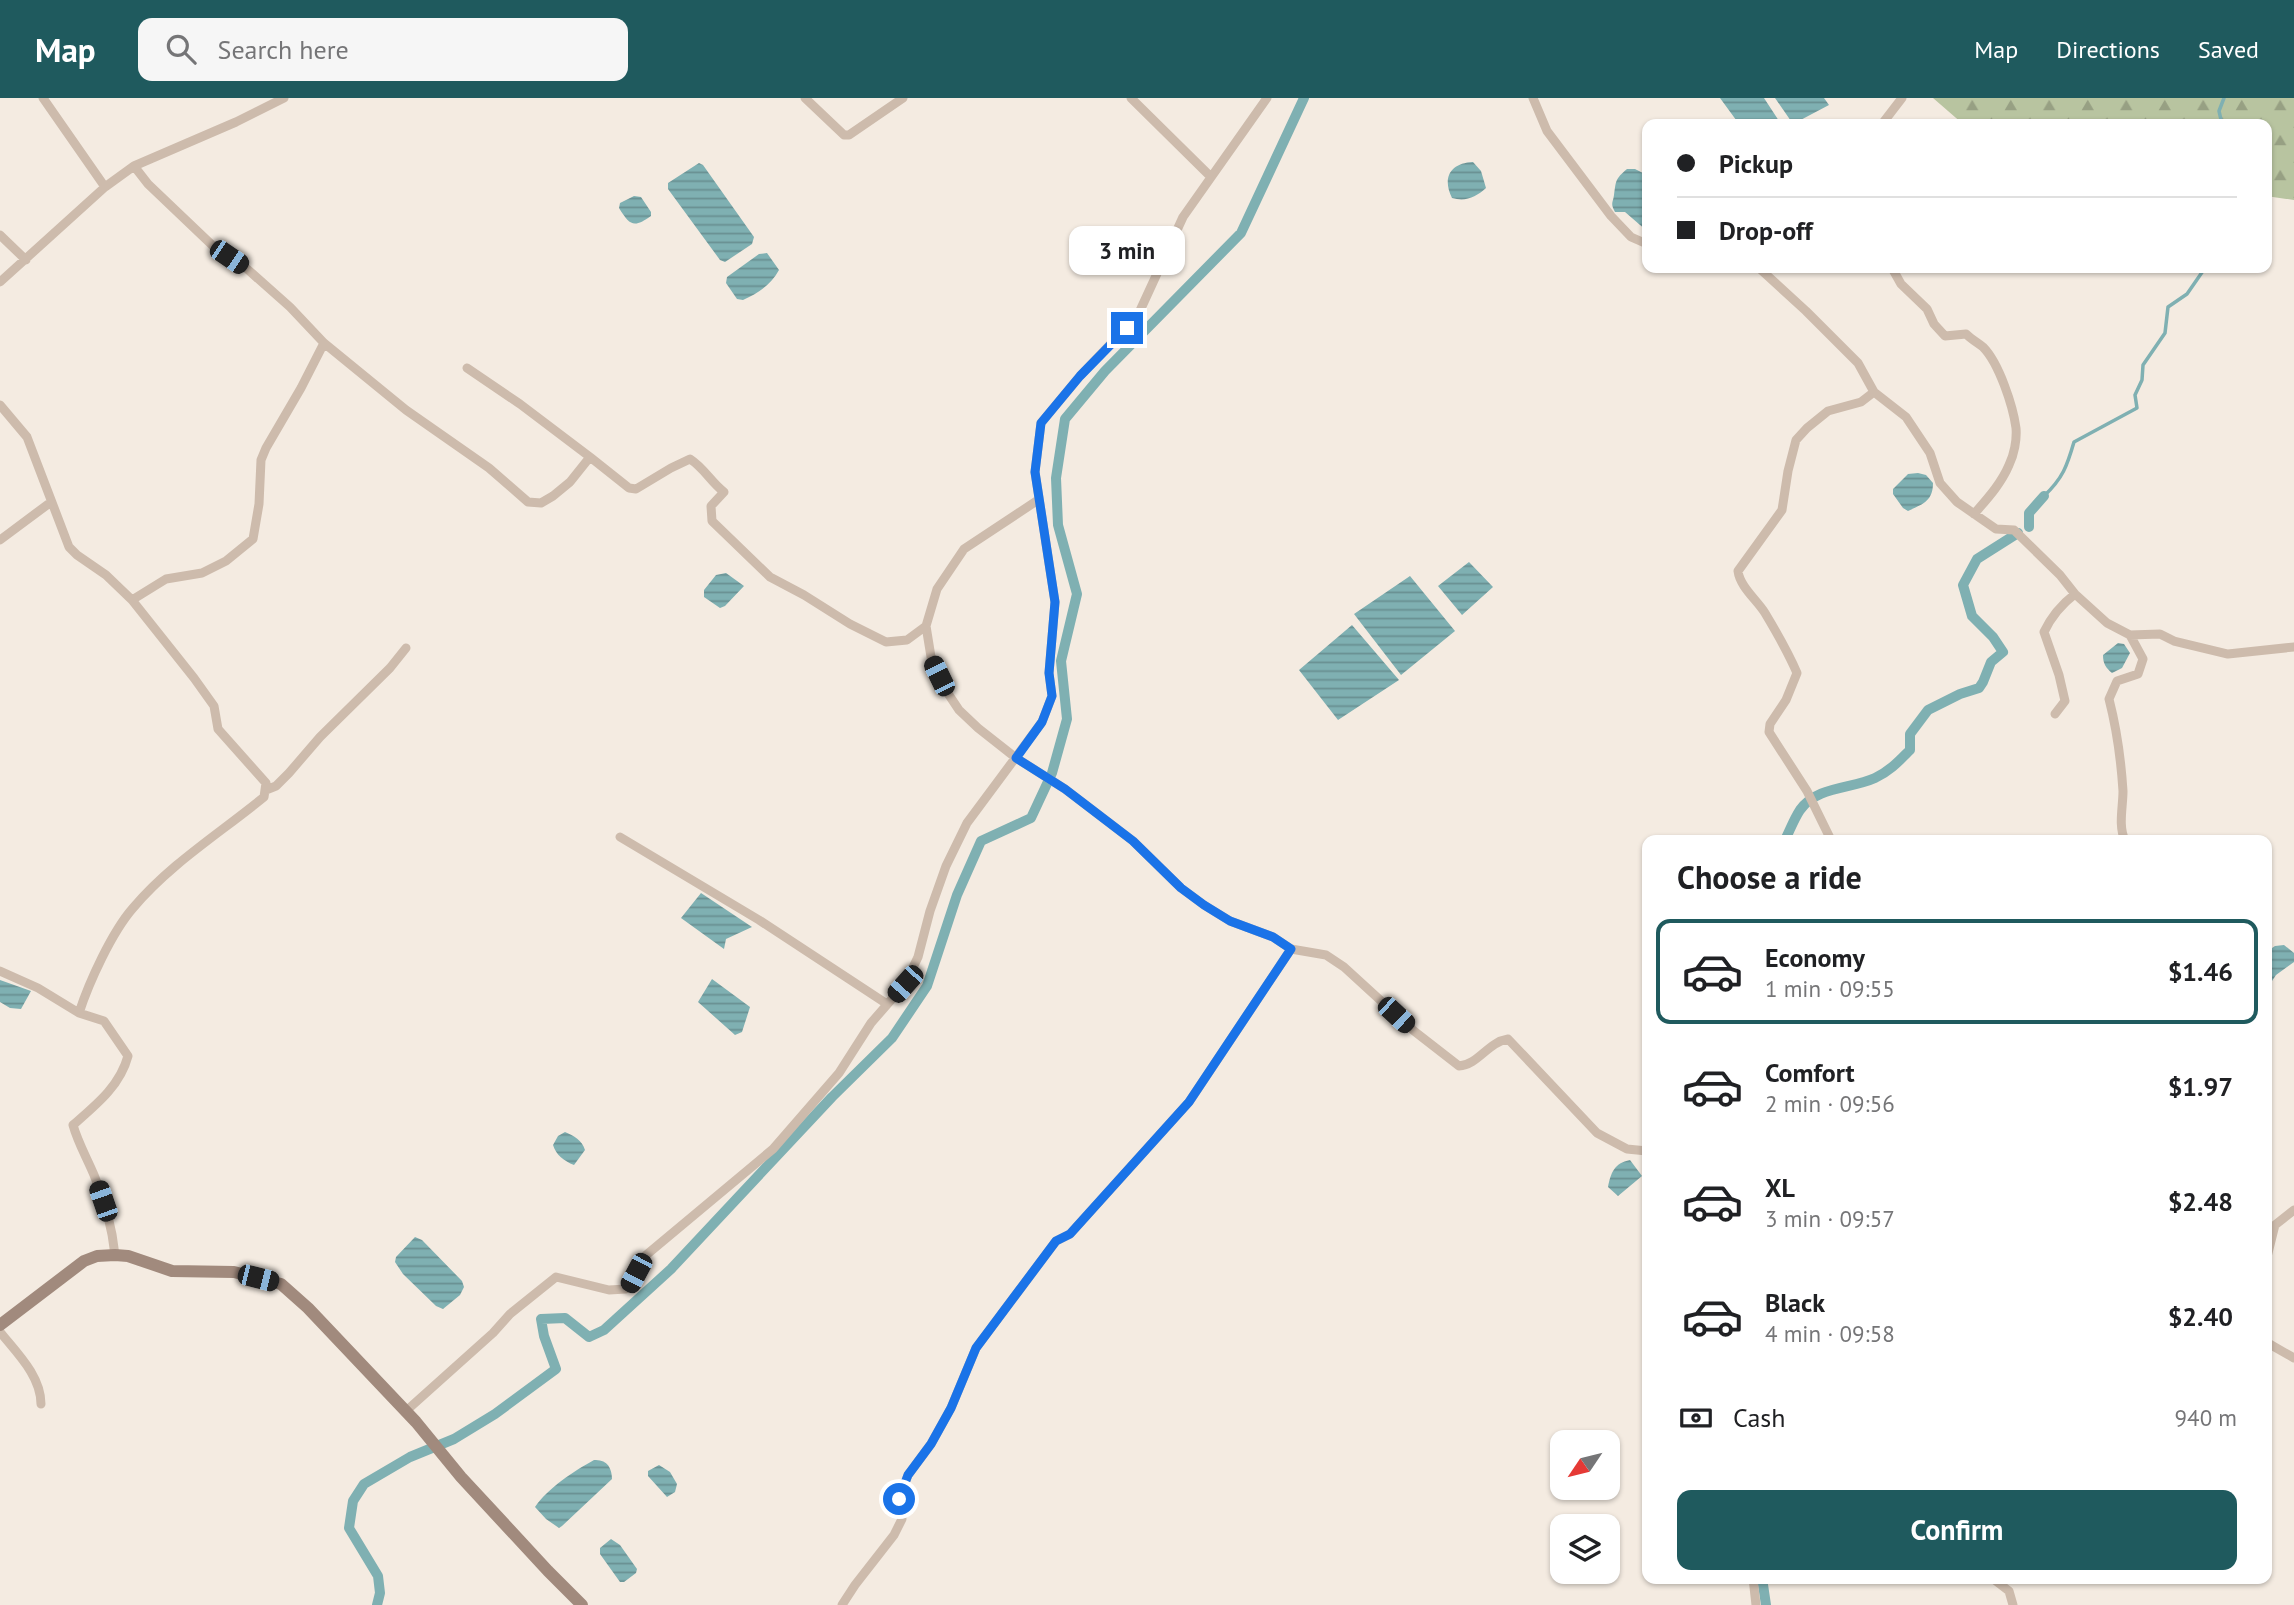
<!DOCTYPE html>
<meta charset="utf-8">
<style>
body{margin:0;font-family:"PT Sans",sans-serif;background:#f6f6f6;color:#202124;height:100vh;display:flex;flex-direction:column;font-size:26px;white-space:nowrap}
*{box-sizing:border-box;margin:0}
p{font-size:23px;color:#757577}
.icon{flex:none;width:38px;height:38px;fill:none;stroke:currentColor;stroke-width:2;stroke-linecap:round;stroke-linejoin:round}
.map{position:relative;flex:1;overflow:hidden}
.panel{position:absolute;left:1642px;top:737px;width:630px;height:749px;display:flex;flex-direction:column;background:#fff;border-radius:14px;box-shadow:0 2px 5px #0004}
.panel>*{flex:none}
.guide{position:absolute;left:1642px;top:21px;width:630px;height:154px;border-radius:14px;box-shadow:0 2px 5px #0004;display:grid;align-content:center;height:154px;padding:0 35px;background:#fff}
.needle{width:46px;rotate:235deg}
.controls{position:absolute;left:1550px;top:1332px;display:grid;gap:14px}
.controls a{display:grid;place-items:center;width:70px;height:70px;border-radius:14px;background:#fff;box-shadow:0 2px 5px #0004;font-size:35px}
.end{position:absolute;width:32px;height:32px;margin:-16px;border:9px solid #1a73e8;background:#fff;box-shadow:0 0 0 4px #fff}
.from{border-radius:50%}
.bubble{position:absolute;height:49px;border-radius:14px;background:#fff;box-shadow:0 2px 5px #0004;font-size:23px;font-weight:800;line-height:49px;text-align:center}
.car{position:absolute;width:21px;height:42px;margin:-21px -10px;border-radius:9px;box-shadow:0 0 5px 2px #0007;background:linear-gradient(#222 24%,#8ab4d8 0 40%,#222 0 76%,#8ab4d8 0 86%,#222 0)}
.guide b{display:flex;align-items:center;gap:24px;height:66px;font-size:26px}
.guide b+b{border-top:2px solid #e0e0e0}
.guide i{width:18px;height:18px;background:#202124}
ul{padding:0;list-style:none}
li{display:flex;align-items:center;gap:21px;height:105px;margin:0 14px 10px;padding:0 21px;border:4px solid transparent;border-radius:14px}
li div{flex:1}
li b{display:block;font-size:26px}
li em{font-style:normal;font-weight:800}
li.selected{border-color:#1f5a5e}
li>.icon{width:63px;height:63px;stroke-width:1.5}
h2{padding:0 35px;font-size:32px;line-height:84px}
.pay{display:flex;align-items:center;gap:18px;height:77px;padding:0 35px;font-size:26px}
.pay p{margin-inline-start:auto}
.primary-button{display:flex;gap:14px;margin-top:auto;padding:14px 35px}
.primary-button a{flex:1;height:80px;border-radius:14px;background:#1f5a5e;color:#fff;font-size:28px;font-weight:800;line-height:80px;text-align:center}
header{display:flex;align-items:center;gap:42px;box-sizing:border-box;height:98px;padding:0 35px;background:#1f5a5e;color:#fff}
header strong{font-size:33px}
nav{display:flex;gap:38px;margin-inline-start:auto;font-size:24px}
.search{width:490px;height:63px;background:#f6f6f6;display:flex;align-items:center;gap:18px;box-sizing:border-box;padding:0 24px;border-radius:14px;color:#757577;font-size:26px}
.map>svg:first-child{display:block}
.forest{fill:url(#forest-firs)}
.water{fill:url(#water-rules)}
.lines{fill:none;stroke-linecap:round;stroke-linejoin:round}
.stream{stroke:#7fb0b2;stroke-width:3.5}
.canal{stroke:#7fb0b2;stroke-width:10}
.street{stroke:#cdbbac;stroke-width:9}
.secondary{stroke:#a18a7d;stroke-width:12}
.route{stroke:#1a73e8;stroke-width:9}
</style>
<header>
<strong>Map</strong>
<div class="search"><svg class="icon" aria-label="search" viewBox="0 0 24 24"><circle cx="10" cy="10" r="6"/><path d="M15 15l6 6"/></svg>Search here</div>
<nav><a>Map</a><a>Directions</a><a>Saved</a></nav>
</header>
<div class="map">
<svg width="2294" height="1507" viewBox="0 0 2294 1507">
<defs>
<pattern id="forest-firs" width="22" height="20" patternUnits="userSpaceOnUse" patternTransform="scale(1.75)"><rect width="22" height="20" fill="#b8c4a0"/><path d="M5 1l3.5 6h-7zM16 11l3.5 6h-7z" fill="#97a083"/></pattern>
<pattern id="water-rules" width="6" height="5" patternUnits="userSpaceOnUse" patternTransform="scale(1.75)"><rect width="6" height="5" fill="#7fb0b2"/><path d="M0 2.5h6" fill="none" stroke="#699091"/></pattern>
</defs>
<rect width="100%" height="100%" fill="#f4ebe1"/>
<path class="forest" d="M1933,0H2294V102L2266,98V26H1963Z"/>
<path class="water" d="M1720,0H1764L1781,26H1739Z
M1775,0H1824L1829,7L1793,26Z
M1473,64L1481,73L1486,90C1476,99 1466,104 1452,100C1442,80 1450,65 1473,64Z
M699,65L703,67L754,139L752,146L725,164L720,162L668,91V85Z
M1627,71H1635L1647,77V133L1625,114H1615C1610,105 1613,105 1614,97C1616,83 1615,81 1627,71Z
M634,98L641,99L651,114V118C634,130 630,128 619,110L620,105Z
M767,155L779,172C771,187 758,195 743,202L737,201L726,185L727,179L759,156Z
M1918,375L1926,377L1933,385C1933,403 1923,406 1908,413L1903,410L1893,396V391L1908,376Z
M1469,464L1493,489L1462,517L1438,488Z
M726,475L744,488L725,508L720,510L704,499V492L716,477Z
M1410,478L1455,533L1401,577L1354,516Z
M1352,527L1399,582L1338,622L1299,572Z
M2118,545L2124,546L2130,555L2122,570L2112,575C2106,570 2103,566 2103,557Z
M701,795L752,829L726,841L724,851L681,820Z
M2284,847L2294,855V864L2276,877L2270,886L2266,884V854L2275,848Z
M712,881L750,909L742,934L735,937L698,904Z
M0,882L31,893L21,911L10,910L0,904Z
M565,1034C574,1038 582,1042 585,1052L574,1067C564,1063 556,1057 553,1047L558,1038Z
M1630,1062L1642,1078L1618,1098L1608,1089C1611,1075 1614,1065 1630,1062Z
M415,1139L422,1142L462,1183L464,1189L460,1197L443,1211L436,1208L403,1176L395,1164L396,1159Z
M594,1362C607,1361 612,1370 612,1381L562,1428L559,1430L546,1421L535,1409C548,1390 574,1373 594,1362Z
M659,1367L670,1374L677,1386L675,1394L667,1399L648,1378V1373Z
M611,1441L620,1447L637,1471L636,1475L624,1484H620L600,1456V1450Z"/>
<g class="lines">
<path class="stream" d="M2222,26L2219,13L2224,0
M2044,398C2063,380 2067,368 2074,344L2137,310L2135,297L2142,282L2143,267L2165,235L2168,209L2187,196L2205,170"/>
<path class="canal" d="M2029,429V415L2044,398
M1785,742C1790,732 1794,721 1800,712C1817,688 1851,691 1875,680C1890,673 1899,663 1910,652V636L1928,612L1960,596L1979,590L1983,584L1991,564L2003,554L1993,539L1972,518L1963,487L1977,461L2018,435
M1762,1480L1766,1507
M377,1507L380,1495L378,1478L349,1430L353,1403L364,1386L410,1359L454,1341L495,1316L556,1271L544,1238L541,1221L565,1220L589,1239L604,1232L671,1171L832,999L892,940L927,888L957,797L981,743L1031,720L1052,675L1067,621L1061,563L1077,496L1058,427L1056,380L1065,321L1105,273L1241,135L1304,0"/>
<path class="street" d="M43,0L105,89
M805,0L844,37H849L903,0
M1131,0L1211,79
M1533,0L1547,33L1611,118L1631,139L1647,146
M1882,26L1902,0
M134,68L148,86L212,147L246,170L290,209L324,245L406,312L489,370L528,404L541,405L553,398L570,384L590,359L629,390L636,391L671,370L690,361C704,370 711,384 724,394L711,408L712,423L770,479L804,497L850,526L886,544L907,542L926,528
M0,137L26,162
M1759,170L1806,213L1858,265L1874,294
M1892,170L1901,186L1927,211L1934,226L1945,238L1966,236C1971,241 1978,245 1983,249C1999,265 2013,308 2016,330C2017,342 2014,357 2009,367C2001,386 1987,401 1974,416
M0,184L105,89L134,68L236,24L284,0
M467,270L520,306L590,359
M0,307L27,339L69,449L77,457L106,477L132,502L194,580L214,608L218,631L266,685L264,699C220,735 170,766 133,810C112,834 89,884 79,915L104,923L128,958C120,988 96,1007 73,1027C78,1045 87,1060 94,1077C105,1103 112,1129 115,1157
M1038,402L964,451L937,491L926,528L932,565L945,591L959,612L978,630L1016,660L1065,691L1133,743L1181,790L1204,807L1230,823L1273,839L1291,851L1326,857L1344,869L1414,933L1459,968C1478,967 1488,944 1508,941L1597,1035L1627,1051L1647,1053
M0,442L51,404
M132,502L166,481L202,475L226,463L253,441L259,406L261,362L266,350L301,290L324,245
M2055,616L2065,603L2059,577L2044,534C2051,519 2062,506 2075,496
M266,692L276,688L289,675L320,639L390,570L406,550
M620,739L759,822L887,906
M1831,742L1807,693L1769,634L1770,626L1786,602L1797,575C1788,554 1777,535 1765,515C1757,502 1740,489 1738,473L1782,412L1788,373L1796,342L1807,330L1828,313L1861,304L1874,294L1906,319L1930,355L1940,385L1957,404L1996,431L2014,432L2060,477L2075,496L2107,525L2130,537L2160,536L2174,543L2228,556L2294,549
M2125,742C2118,728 2123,709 2123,693C2121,662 2117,632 2109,601L2117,583L2138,576L2143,561L2130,537
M0,873L38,890L79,915
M2266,1163L2275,1127L2294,1112
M0,1234C17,1255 41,1278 41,1306
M2266,1244L2294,1260
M406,1313L493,1235L510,1216L556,1179L609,1192L626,1191L645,1158L773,1051L839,975L871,925L905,886L918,859L930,813L946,768L967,725L1042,624L1052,598L1049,575L1055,504L1035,374L1041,325L1080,278L1138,217L1183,119L1267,0
M1753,1480L1756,1507
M1992,1480L2009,1493L2013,1507
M842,1507L855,1487L894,1437L902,1421L899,1401L908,1377L931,1346L951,1310L976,1250L1056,1143L1070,1136L1189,1004L1291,851"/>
<path class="secondary" d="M0,1227L84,1163L97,1158L115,1157L128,1158L172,1173L234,1174L281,1186L308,1210L416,1324L461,1379L548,1473L582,1507"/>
</g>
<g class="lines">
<path class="route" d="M899,1401L908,1377L931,1346L951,1310L976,1250L1056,1143L1070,1136L1189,1004L1291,851L1273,839L1230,823L1204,807L1181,790L1133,743L1065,691L1016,660L1042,624L1052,598L1049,575L1055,504L1035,374L1041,325L1080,278L1127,230"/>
</g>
</svg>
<div class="controls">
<a><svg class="needle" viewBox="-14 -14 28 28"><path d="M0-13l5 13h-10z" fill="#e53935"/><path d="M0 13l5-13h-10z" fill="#757577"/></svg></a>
<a><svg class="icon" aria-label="layers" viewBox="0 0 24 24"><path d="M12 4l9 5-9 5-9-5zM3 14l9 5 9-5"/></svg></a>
</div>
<i class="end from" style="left:899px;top:1401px"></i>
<i class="end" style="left:1127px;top:230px"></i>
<div class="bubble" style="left:1069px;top:128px;width:116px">3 min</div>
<i class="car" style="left:229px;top:159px;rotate:124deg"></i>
<i class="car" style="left:939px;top:578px;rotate:334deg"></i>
<i class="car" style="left:905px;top:886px;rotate:222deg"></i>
<i class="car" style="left:1396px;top:917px;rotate:133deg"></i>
<i class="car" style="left:103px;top:1103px;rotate:341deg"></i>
<i class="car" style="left:636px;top:1175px;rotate:208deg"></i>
<i class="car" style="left:258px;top:1180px;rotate:104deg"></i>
<div class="guide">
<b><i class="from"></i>Pickup</b>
<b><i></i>Drop-off</b>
</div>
<section class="panel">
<h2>Choose a ride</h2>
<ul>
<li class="selected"><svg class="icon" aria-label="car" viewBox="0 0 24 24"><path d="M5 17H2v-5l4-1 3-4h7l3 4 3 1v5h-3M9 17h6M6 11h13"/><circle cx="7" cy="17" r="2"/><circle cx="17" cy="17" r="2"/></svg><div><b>Economy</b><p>1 min · 09:55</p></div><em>$1.46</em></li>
<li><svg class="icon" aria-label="car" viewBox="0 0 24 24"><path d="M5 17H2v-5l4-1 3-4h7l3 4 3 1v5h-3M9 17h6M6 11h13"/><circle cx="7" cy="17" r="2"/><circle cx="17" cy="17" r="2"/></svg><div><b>Comfort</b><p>2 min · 09:56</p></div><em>$1.97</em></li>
<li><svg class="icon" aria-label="car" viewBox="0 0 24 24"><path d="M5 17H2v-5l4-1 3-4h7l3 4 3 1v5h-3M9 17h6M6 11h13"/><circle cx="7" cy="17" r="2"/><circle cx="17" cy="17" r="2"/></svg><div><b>XL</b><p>3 min · 09:57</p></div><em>$2.48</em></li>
<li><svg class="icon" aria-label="car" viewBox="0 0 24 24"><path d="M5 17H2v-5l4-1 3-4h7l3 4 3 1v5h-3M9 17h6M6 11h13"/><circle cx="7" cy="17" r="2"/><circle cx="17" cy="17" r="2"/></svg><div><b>Black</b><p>4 min · 09:58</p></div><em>$2.40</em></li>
</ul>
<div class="pay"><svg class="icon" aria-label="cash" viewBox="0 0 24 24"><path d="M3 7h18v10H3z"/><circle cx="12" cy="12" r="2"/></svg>Cash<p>940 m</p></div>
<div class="primary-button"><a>Confirm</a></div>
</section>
</div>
